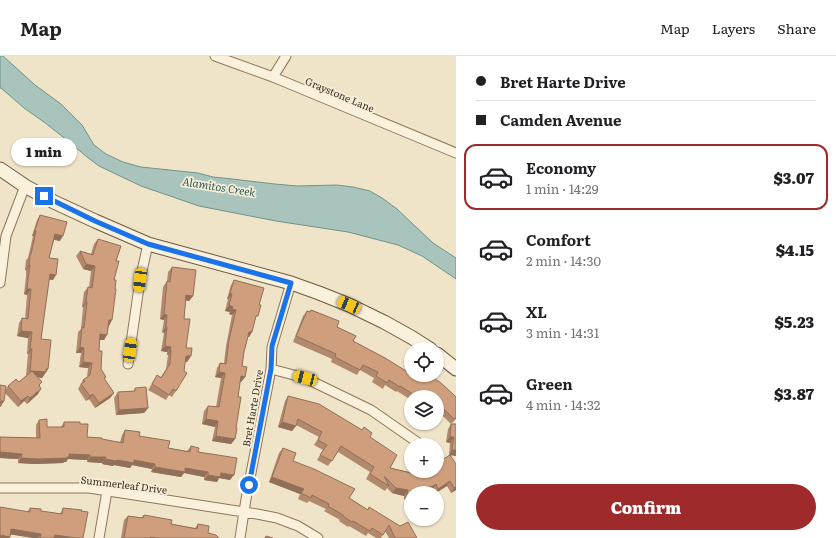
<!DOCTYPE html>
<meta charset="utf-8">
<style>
body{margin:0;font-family:Literata,serif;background:#f2f2f2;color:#202124;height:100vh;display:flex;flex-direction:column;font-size:15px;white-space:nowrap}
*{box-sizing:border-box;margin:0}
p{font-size:13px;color:#757577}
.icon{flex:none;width:22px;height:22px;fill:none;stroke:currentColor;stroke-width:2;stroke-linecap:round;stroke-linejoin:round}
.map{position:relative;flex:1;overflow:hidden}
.panel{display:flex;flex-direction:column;background:#fff;width:380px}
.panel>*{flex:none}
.top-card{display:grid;align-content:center;height:88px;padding:0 20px;background:#fff}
.fabs{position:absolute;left:404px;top:286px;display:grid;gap:8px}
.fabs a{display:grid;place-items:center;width:40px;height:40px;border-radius:50%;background:#fff;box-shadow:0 1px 3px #0004;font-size:20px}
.end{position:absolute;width:18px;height:18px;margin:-9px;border:5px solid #1a73e8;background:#fff;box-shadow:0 0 0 2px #fff}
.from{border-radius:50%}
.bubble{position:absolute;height:28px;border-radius:14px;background:#fff;box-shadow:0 1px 3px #0004;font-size:13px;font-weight:800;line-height:28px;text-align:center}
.car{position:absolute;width:12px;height:24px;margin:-12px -6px;border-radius:5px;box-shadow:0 0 3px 1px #0007;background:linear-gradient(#f5c518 24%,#345 0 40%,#f5c518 0 76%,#345 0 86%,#f5c518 0)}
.top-card b{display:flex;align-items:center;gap:14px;height:38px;font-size:15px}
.top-card b+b{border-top:1px solid #e0e0e0}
.top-card i{width:10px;height:10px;background:#202124}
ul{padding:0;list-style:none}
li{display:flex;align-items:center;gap:12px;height:66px;margin:0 8px 6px;padding:0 12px;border:2px solid transparent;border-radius:12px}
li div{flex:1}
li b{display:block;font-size:15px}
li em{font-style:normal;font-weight:800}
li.active{border-color:#9e2a2b}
li>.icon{width:36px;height:36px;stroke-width:1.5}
.button{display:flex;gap:8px;margin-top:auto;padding:8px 20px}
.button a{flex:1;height:46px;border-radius:24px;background:#9e2a2b;color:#fff;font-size:16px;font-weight:800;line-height:46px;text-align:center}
header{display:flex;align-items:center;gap:24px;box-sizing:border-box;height:56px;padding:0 20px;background:#fff;border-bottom:1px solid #e0e0e0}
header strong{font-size:19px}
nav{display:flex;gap:22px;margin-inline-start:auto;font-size:14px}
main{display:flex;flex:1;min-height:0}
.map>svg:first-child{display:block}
.water{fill:#a9c4bc;stroke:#6f938a}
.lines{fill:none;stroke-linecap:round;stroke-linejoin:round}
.street-casing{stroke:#8d765c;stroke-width:11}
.secondary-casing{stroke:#6f573f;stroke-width:15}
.street{stroke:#faf1dc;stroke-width:9}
.secondary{stroke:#faf1dc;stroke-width:13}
.wall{fill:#b2896c}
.shaded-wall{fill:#916f58}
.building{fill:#cf9f7d;stroke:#916f58}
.route{stroke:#1a73e8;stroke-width:5}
.labels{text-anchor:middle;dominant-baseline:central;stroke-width:3.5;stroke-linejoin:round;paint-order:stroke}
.street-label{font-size:10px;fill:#3d2e20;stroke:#f7eed8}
.water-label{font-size:11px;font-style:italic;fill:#2f5d5a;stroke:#f7eed8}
</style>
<header>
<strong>Map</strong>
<nav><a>Map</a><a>Layers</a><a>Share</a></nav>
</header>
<main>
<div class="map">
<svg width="456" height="482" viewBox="0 0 456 482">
<rect width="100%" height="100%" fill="#f0e4c8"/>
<path class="water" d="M0,0H3L35,29L61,48L82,69L94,89L106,98L123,106L141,111L198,117L213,121L232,123L275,128L297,130L337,129L353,131L370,135L382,142L397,153L433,187L456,202V223L422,200L398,189L348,176L276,165L199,150L141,130L99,110L87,101L68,85L44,66L24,52L1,32H0Z"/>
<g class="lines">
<g class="street-casing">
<path id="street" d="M215,0L273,21L456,97
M273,21L286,0
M0,227L6,180L25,130
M128,308L140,224L148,188
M271,313L305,322L371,354L417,386
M0,432H89L257,458L277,462L298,470L318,482
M99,482L107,435
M240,482L246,443L271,313L272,291L291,227"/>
</g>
<g class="secondary-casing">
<path id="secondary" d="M0,113L25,130L54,146L95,165L148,188L291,227L319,237L349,249L384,266L411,281L430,293
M437,298L456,313"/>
</g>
<use href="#street" class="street"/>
<use href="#secondary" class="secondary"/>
</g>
<path class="wall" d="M40,159L60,185L54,184L49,202L53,224L49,223L41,283L48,313L42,322L38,321L40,330L38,338L27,348L24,345L18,351L5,337L4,345L0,351L6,333L8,330L19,326L26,320L28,298H27L28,282L17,280L19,267L22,262L25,263L27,239L24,238L26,220V214H25L26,204L28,202L33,180H32L37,164Z
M98,183L116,205L109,270L104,284H100L99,295L101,313L106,321L104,323L114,337L110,342L95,352L89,343L86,345L78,333L83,324L87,321L88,312L79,311L81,297H76L78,276L81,273L83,251H82L84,236L88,231H89L91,215L83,213L76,200L80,195L91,198L94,188Z
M172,211L193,240L189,245L186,244L184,263L186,292L191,300L187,306L185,305L176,335L172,341L169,339L166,344L148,334L157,319L161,321L166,313L168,299H167V296L161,295L164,277L162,276L164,264L160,263L163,231L167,225L168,216Z
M234,224L255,263L252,276L249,281H248L244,296L242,310L245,321L241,326H240L238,341L235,383L231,388L212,385L215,371L202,368L204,355L208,350L216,351L221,322L215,321L217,312L220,307H224L226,290L232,259L229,258L230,256L225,255L228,243H227L231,229Z
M311,254L339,265L337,271L356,280L353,285L385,302L411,318V319H429L441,327L456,341V363L451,368L438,355L437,356V341H411V344L397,335L396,336L385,329L383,333L372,326L374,322L360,314L357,319L331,306L332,303L293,286L303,260L307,255L310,256Z
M135,332L148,352L144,357L116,359L114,342L118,336L134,335Z
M288,340L370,381L390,412L410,416L411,415L420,417L437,415L449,399L450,387L446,386L448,373L451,368H456V400L451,399L456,434L451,437L447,430L436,437H434L432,434L429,436L421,437H411V460L410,462L407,444L404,443V440L392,437L387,432L385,435L366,423L370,416L338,396L328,410L317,404L323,394L314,389L319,381L296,369L292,375L278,371L285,345Z
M39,364L47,371H61L64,366L80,368L87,381L120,386L122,379L125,374L168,392L187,395L191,390L198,396L230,424L219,422L217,426L204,424V421L184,417L181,421L151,416L152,413L132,409L130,412L114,409L113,410L102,408V407L87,406V404L68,403L66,406H64L63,407L35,408L18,407V403L0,402V381L36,382V369Z
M283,392L293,405L368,454L417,482H389L385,475L381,482H376L368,477L366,480L349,470L348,471L339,465L340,464L324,455L326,453L309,445L307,447L298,443L300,438L269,426L279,397Z
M30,452L41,455L60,458L63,452L83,482H33L10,478L0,482L28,455Z
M144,459L171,468L195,472L198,468L208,477L219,482H121L124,464L128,460L141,462Z"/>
<path class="shaded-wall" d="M35,174L36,175L33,180H32Z
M55,178L63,180L60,185L52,183Z
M86,208L95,210L91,215L83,213Z
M29,209H30L26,214H25Z
M50,218L56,219L53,224L46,223Z
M27,233H31L27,239L24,238Z
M230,237L232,238L228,243H227Z
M186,239L193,240L189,245L183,244Z
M86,246H87L83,251H82Z
M229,249L233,251L230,256L225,255Z
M232,253L236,254L232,259L229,258Z
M164,258L167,259L164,264L160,263Z
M109,264H112L109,270L106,269Z
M166,271H167L164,277L162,276Z
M21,275L32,276L28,282L17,280Z
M249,276H252L249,281H245Z
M100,278L107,279L104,284H97Z
M165,290L171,291L167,296L161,295Z
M80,291L84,292L81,297H76Z
M30,293H32L28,298H27Z
M170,294H171L168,299H167Z
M186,300H191L187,306L182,305Z
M83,306L92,307L88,312L79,311Z
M46,313H48L42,322L29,320L32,315Z
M219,316L225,317L221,322L215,321Z
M241,320L245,321L241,326L238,325Z
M41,333L38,338L27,348L30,342Z
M114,337L110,342L95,352L99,347Z
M93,338L89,343L86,345L90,340Z
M28,340L24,345L18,351L21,345Z
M1,345H4L0,351V346Z
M148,352L144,357L116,359L119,354Z
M206,363L218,365L215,371L202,368Z
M282,366L296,370L292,375L278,371Z
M216,380L235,383L231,388L212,385Z
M450,381H454L450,387L446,386Z
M452,394H456V400L449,399Z
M0,396L22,398L18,403L0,402Z
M69,398L90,399L87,404L68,403L66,406H64L63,407L35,408L18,407L21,402Z
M90,401H106L102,407L87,406Z
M105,403L134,404L155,408L152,413L132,409L130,412L114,409L113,410L102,408Z
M155,411L185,412L208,416L204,421L184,417L181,421L151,416Z
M221,417L234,419L230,424L219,422L217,426L204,424L208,419Z
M272,421L304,433L300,438L269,426Z
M450,425L447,430L435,437L438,433Z
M436,428L432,434L429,436L416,437L419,433Z
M456,431V434L451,437L454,432Z
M396,432L408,434L404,440L392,437Z
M407,438L411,439L407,444L404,443Z
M11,473L41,478L38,482H33L8,478Z
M0,479L10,481L9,482H0Z
M55,479L76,482H52Z"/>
<path class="building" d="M40,159L67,166L63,180L55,178L49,202L58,203L56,219L50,218L41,283L51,284L48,313H46V316L32,315L42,326L39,329L41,333L30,342L28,340L21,345L8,330L16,323L19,326L32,315H30L32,293H30L32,276L21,275L22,262L28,263L31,233H27L29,215L30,209H29L30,198H31L36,175L35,174Z
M98,183L121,190L116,205H119L114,224H116L115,233H116L112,264H109L107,279L100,278L99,295H102L101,313L106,321L104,322L114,337L99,347L93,338L90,340L81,328L85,325L83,324L90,319L92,307L83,306L84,292L80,291L82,271L84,272L87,246H86L88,231L92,232L95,210L86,208L80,195L93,199Z
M172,211L196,214L193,240L186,239L184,263H190L186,292H192L191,300H186L184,315L187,317L176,335L173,333L169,339L152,328L157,319L161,322L170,308L171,294H170L171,291L165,290L167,271H166L167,259L164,258L167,225L170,226Z
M234,224L264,232L259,249H261L258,260H256L252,276H249L244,296L242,310L247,311L245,321L241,320L238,341H241L236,372H237L235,383L216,380L218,365L206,363L208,350L219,351L225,317L219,316L220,307L226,308L229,284L236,254L232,253L233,251L229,249L232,238L230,237Z
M311,254L339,265L337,271L356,280L353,285L385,302L411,318V319H429L441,327L456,341V361L454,363L441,350L438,353L437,351V341H415L416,340L400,330V331L389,324L387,327L376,320L378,316L363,309L360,314L335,301L336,298L296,280L307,255L310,256Z
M0,329L6,330L4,345H1V350H0Z
M146,331L148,352L119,354L118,336L135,335V332Z
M288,340L319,348L362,374L364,371L372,377L370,381L397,399L390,412L411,417V415L420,417L422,415H437V407L450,399L456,408V431L454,432L450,425L438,433L436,428L433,430L419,433L418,437H411V441V439L407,438L408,434L396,432L384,420L389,430L370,418L374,411L341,390L332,405L320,399L327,389L318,384L322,376L298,363L296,370L282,366Z
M47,363V371H64V366H80V368H88L87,381L102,382V383L123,387L125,374L140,376L139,380L170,385L168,392L190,396L191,390L199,392L198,396L237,402L234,419L221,417L220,421L208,419V416L185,412V416L155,411V408L134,404V407L117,404L116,405L105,403L106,401H90V399L69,398V401H67V402L38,403L21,402L22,398L0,396V381L40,382L39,364Z
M451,368H456V394H452L454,381H450Z
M283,392L296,397L293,405L314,413L355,433L349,442L368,454L369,451L400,470L408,466L417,482H395L389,469L383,479L372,472L370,475L353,465L352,466L343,460V459L328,450L329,448L312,439L311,442L301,437L304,433L272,421Z
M0,451L30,456V452L41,453V455L62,458L63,452L82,454L81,455L88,456L83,482H76L55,479L54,482H40L41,478L11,473L10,481L0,479Z
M144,459L172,464L171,468L197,473L198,468L209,470L208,477L216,479L219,482H157L151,481L150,482H124L128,460L143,462Z
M266,480L273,482H265Z"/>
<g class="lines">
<path class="route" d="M44,140L95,165L148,188L291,227L272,290L271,313L249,429"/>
</g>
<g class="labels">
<g class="street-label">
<text transform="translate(340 38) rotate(23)">Graystone Lane</text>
<text transform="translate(252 352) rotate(-80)">Bret Harte Drive</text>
<text transform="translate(124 428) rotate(7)">Summerleaf Drive</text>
</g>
<g class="water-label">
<text transform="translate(219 130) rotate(9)">Alamitos Creek</text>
</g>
</g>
</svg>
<div class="fabs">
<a><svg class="icon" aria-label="locate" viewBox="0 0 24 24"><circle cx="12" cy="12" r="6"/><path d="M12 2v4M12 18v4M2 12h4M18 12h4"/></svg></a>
<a><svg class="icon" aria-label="layers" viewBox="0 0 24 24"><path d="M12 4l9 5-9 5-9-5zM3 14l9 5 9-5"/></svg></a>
<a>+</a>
<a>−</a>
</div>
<i class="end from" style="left:249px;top:429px"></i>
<i class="end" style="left:44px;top:140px"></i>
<div class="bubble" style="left:11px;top:82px;width:66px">1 min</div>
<i class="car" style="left:140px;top:224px;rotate:188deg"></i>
<i class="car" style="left:349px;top:249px;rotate:293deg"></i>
<i class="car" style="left:130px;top:294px;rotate:8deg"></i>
<i class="car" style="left:305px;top:322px;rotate:284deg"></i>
</div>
<section class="panel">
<div class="top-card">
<b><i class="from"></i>Bret Harte Drive</b>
<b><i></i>Camden Avenue</b>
</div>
<ul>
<li class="active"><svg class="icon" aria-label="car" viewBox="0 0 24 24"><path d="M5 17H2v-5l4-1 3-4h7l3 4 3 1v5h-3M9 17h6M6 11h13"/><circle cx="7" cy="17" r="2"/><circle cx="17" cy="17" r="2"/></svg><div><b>Economy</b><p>1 min · 14:29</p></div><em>$3.07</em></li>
<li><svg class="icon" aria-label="car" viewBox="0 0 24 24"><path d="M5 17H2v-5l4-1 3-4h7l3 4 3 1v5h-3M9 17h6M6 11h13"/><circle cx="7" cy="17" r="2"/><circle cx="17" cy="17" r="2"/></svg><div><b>Comfort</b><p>2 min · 14:30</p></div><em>$4.15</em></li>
<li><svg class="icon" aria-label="car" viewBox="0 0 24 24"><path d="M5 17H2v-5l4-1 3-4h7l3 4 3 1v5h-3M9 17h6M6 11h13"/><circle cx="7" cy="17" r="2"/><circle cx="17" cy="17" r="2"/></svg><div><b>XL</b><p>3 min · 14:31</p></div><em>$5.23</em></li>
<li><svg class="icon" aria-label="car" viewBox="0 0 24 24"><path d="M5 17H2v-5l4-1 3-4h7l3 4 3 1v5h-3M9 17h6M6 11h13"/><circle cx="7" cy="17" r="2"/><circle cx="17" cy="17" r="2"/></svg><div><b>Green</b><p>4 min · 14:32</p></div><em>$3.87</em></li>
</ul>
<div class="button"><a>Confirm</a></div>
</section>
</main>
